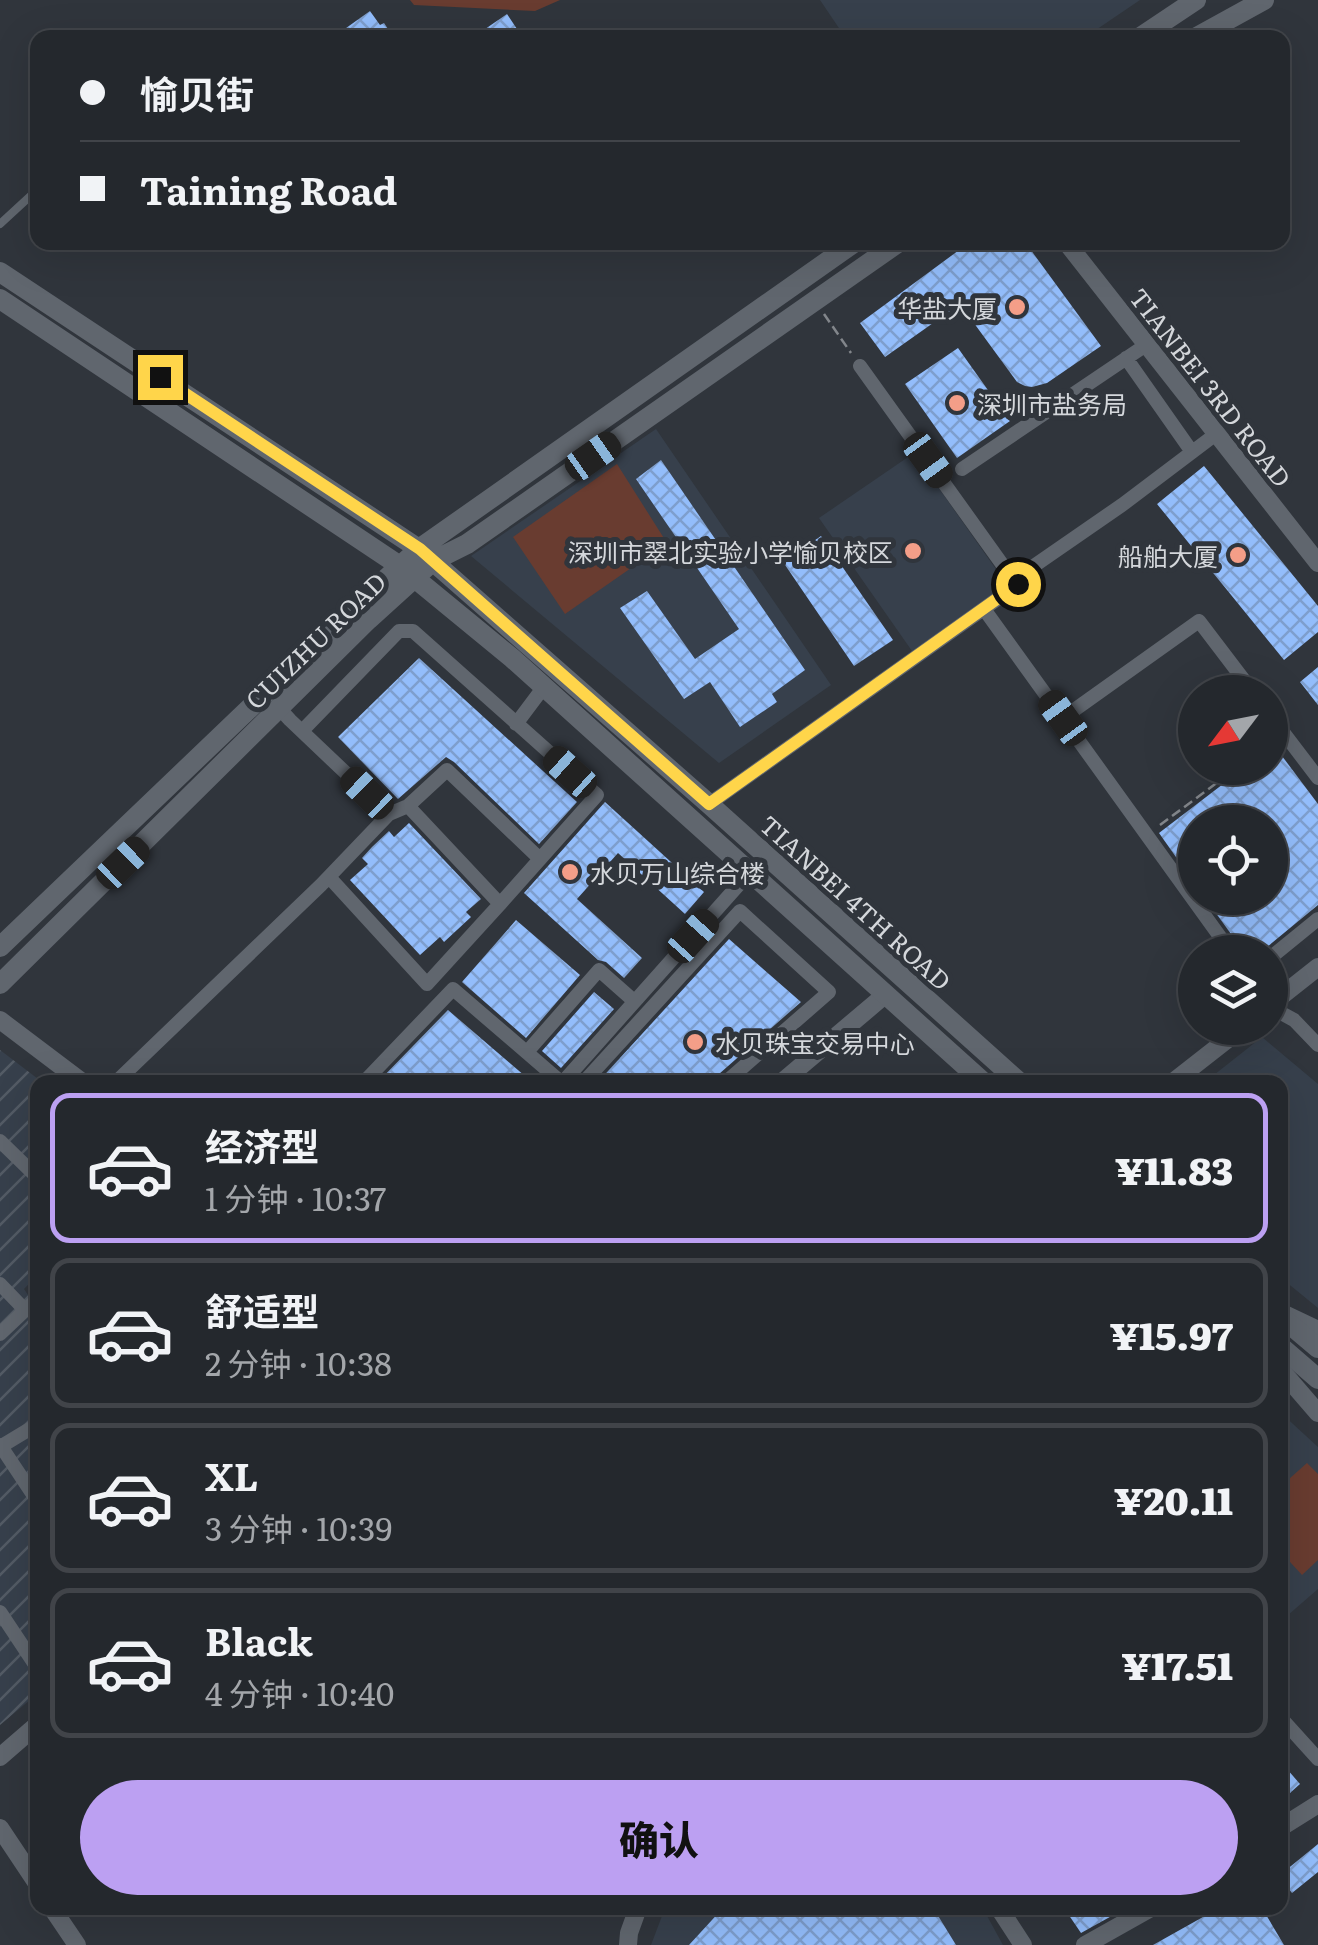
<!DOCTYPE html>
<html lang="zh">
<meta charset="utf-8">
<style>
body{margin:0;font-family:Literata,"Noto Sans SC",serif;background:#2c3035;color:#f1f3f6;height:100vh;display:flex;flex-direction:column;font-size:38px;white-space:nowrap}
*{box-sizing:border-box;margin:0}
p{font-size:32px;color:#a3a6aa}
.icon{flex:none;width:55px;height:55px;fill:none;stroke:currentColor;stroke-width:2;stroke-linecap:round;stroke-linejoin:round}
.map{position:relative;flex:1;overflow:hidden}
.sheet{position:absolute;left:30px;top:1075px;width:1258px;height:840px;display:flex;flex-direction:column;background:#24282d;border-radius:20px;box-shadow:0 10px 40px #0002,0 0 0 2px #414449}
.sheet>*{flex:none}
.top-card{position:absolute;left:30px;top:30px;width:1260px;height:220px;border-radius:20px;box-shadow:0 10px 40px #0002,0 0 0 2px #414449;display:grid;align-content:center;height:220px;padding:0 50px;background:#24282d}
.needle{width:65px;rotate:238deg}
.tools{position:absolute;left:1178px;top:675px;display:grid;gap:20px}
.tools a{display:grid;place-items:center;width:110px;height:110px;border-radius:50%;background:#24282d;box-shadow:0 10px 40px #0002,0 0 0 2px #414449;font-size:50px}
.end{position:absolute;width:45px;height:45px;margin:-22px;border:12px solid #ffd54a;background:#111;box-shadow:0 0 0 5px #111}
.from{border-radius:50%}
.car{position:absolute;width:30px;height:60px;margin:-30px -15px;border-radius:12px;box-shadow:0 0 8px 2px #0007;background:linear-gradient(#222 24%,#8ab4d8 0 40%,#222 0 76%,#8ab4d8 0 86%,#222 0)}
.top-card b{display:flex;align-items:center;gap:35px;height:95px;font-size:38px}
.top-card b+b{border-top:2px solid #414449}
.top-card i{width:25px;height:25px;background:#f1f3f6}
ul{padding:18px 0 0;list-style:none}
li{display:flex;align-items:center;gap:30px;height:150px;margin:0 20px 15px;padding:0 30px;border:5px solid #414449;border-radius:20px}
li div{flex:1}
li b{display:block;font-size:38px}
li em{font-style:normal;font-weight:800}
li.current{border-color:#bca0f2}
li>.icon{width:90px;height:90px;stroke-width:1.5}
.primary-button{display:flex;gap:20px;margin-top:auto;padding:20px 50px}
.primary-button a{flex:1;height:115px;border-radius:60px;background:#bca0f2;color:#111;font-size:40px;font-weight:800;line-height:115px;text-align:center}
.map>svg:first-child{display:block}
.built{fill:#37404c}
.industrial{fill:url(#industrial-furrows)}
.park{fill:#693c30}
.building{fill:url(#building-cross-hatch)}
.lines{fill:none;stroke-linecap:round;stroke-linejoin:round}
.path{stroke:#82868b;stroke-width:2.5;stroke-dasharray:10 5;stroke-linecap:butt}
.service{stroke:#60666e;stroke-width:8}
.minor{stroke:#60666e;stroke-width:14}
.tertiary{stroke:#60666e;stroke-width:18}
.secondary{stroke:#60666e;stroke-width:20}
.route{stroke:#ffd54a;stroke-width:12}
.poi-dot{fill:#f49e88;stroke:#30353c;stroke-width:4}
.labels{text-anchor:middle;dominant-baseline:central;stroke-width:10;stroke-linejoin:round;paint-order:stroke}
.poi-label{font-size:25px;fill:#d4d7db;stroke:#30353c;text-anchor:end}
.street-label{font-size:25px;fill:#d4d7db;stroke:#30353c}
</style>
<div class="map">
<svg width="1318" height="1945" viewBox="0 0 1318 1945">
<defs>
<pattern id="industrial-furrows" width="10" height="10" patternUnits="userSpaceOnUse" patternTransform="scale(2.5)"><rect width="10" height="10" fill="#37404c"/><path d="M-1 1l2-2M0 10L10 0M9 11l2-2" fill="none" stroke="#535b65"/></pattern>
<pattern id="building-cross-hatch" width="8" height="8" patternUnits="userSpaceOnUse" patternTransform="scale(2.5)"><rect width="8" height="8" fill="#93bdfb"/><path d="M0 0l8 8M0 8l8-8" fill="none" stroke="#7e9ecd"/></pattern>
</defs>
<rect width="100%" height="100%" fill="#30353c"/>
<path class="built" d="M820,0H1140L1084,38L845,37Z
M656,429L831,685L719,763L471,556Z
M914,453L1007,585L912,651L819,518Z
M1262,1037L1318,1084V1308L1280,1277V1082H1205Z
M1280,1412L1318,1447V1589L1280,1622Z
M665,1908H979L986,1914L1003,1945H651Z"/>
<path class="industrial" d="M0,1050L42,1082H38L37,1275L24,1289L38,1310L37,1694L0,1725Z"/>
<path class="park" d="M410,0H560L535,11L414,5Z
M617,464L667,543L565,614L513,537Z
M1307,1463L1318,1474V1560L1302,1575L1280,1551V1487Z"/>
<path class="building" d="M370,11L380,25L384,23L394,38H332Z
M507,14L523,38H472Z
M970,242H1025L1101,346L1047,383L1032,387L1025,386L1017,382L960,304L885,357L860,323Z
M958,348L1010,421L957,458L905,384Z
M661,460L805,670L772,694L777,702L740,727L710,682L684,699L620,608L647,591L695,659L739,629L636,479Z
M1204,466L1318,606V632L1284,660L1157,504Z
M821,536L893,640L854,666L783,562Z
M419,658L577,802L539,844L454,762L446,757L398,799L338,737Z
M1318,667V705L1300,682Z
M1270,740L1318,804V905L1261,952H1244L1205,898H1270V822H1195V884L1159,833L1244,768H1270Z
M605,802L704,892L685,914L618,853L577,899L642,958L624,978L606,962L598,960L524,893Z
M409,823L481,899L466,912L471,917L444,942L440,937L420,955L350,880L368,864L362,858L372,847L389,831L394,837Z
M516,920L580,975L526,1038L462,982Z
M729,939L801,1002L719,1074L716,1082H598Z
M594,992L614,1009L561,1068L542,1051Z
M448,1010L532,1082H378Z
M1280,1761L1300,1784L1280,1802Z
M1318,1844V1872L1292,1893L1280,1878V1875Z
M723,1908L745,1913L746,1908H923L937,1914L956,1945H689Z
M1064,1908H1126L1081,1933Z
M1219,1908H1262L1284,1945H1153Z"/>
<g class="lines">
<path class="path" d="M824,314L851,353
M1160,825L1237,768"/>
<path class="service" d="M0,224L38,189"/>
<path class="minor" d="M1126,358L1192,452
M962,469L1146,345
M1028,570L1122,505L1216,434
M984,609L1231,952
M280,709L290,720L389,814L408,806L500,904L597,795L413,631H399L302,731
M1270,715L1318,778
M1063,718L1199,621L1253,692
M516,724L543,688
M709,804L1017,585L860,366
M408,806L447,770L540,859
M329,877L427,984L500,904
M1270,958L1318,919
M1270,1007L1294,1020L1318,1045
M527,1052L599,970L634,1001
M116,1082L321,885L389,814
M364,1082L453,989L561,1082
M563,1082L750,872
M584,1082L740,911L829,992L726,1082
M0,1141L38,1178
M0,1284L25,1310
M0,1334L38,1298
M0,1445L38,1502
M0,1447L38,1424
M0,1612L38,1669
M1280,1717L1318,1759"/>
<path class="tertiary" d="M1066,242L1318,563
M1270,1005L1318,967
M0,1020L82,1082
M782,1082L886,994
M1173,1082L1242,1028
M1282,1313L1318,1330
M1280,1369L1318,1413
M0,1757L38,1724
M0,1828L38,1885
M1280,1828L1318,1804
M52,1908L77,1945
M999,1908L1023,1945
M628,1945L629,1933L638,1908
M1085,1945L1151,1908"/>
<path class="secondary" d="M1139,38L1196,0
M1195,38L1264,0
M0,272L419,549L709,804L1019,1082
M0,299L400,566L512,658L983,1082
M0,947L368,595L419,549L855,242
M0,984L368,620L433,561L467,544L899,242
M1280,1316L1318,1348
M1280,1346L1318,1379"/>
</g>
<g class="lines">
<path class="route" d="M160,377L420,549L709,804L1018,584"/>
</g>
<g class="poi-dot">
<circle cx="1017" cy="307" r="10"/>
<circle cx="957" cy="403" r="10"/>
<circle cx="913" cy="551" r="10"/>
<circle cx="1238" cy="555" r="10"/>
<circle cx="570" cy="872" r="10"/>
<circle cx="695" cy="1042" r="10"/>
</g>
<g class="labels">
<g class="poi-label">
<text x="997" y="307">华盐大厦</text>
<text x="977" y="403" text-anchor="start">深圳市盐务局</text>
<text x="893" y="551">深圳市翠北实验小学愉贝校区</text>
<text x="1218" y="555">船舶大厦</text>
<text x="590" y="872" text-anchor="start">水贝万山综合楼</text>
<text x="715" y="1042" text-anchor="start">水贝珠宝交易中心</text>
</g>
<g class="street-label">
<text transform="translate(1211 387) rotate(52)">TIANBEI 3RD ROAD</text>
<text transform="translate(315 640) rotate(-44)">CUIZHU ROAD</text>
<text transform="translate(856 902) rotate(42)">TIANBEI 4TH ROAD</text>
</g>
</g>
</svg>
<div class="tools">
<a><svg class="needle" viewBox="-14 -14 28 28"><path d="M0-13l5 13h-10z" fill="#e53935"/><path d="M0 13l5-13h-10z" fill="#a3a6aa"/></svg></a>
<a><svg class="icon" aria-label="locate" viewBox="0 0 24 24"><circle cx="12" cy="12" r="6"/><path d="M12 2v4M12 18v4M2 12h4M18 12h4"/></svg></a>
<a><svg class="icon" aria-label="layers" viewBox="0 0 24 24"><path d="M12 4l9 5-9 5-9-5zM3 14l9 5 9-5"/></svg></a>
</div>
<i class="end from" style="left:1018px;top:584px"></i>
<i class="end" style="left:160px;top:377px"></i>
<i class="car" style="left:593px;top:456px;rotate:55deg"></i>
<i class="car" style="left:928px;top:460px;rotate:144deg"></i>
<i class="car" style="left:1063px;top:718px;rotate:324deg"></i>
<i class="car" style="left:570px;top:772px;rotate:312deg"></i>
<i class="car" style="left:367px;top:793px;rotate:314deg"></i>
<i class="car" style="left:123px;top:863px;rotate:46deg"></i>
<i class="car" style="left:693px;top:936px;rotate:42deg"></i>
<div class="top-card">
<b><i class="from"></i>愉贝街</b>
<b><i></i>Taining Road</b>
</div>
<section class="sheet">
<ul>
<li class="current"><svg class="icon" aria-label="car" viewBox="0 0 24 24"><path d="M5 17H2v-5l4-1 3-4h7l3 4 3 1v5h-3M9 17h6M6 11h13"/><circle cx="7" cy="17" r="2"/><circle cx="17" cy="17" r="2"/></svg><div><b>经济型</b><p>1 分钟 · 10:37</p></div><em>¥11.83</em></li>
<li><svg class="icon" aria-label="car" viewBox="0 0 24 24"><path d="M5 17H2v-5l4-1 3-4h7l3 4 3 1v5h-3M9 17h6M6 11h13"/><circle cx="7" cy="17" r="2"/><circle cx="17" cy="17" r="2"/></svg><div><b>舒适型</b><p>2 分钟 · 10:38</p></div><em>¥15.97</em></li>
<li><svg class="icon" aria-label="car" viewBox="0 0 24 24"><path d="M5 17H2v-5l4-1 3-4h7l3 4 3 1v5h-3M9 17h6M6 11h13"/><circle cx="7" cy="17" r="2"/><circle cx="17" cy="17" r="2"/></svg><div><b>XL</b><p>3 分钟 · 10:39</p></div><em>¥20.11</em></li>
<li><svg class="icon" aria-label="car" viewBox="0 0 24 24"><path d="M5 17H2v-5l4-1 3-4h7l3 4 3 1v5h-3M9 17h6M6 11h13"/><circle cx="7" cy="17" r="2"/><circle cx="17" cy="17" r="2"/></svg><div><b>Black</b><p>4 分钟 · 10:40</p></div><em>¥17.51</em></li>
</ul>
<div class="primary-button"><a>确认</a></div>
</section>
</div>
